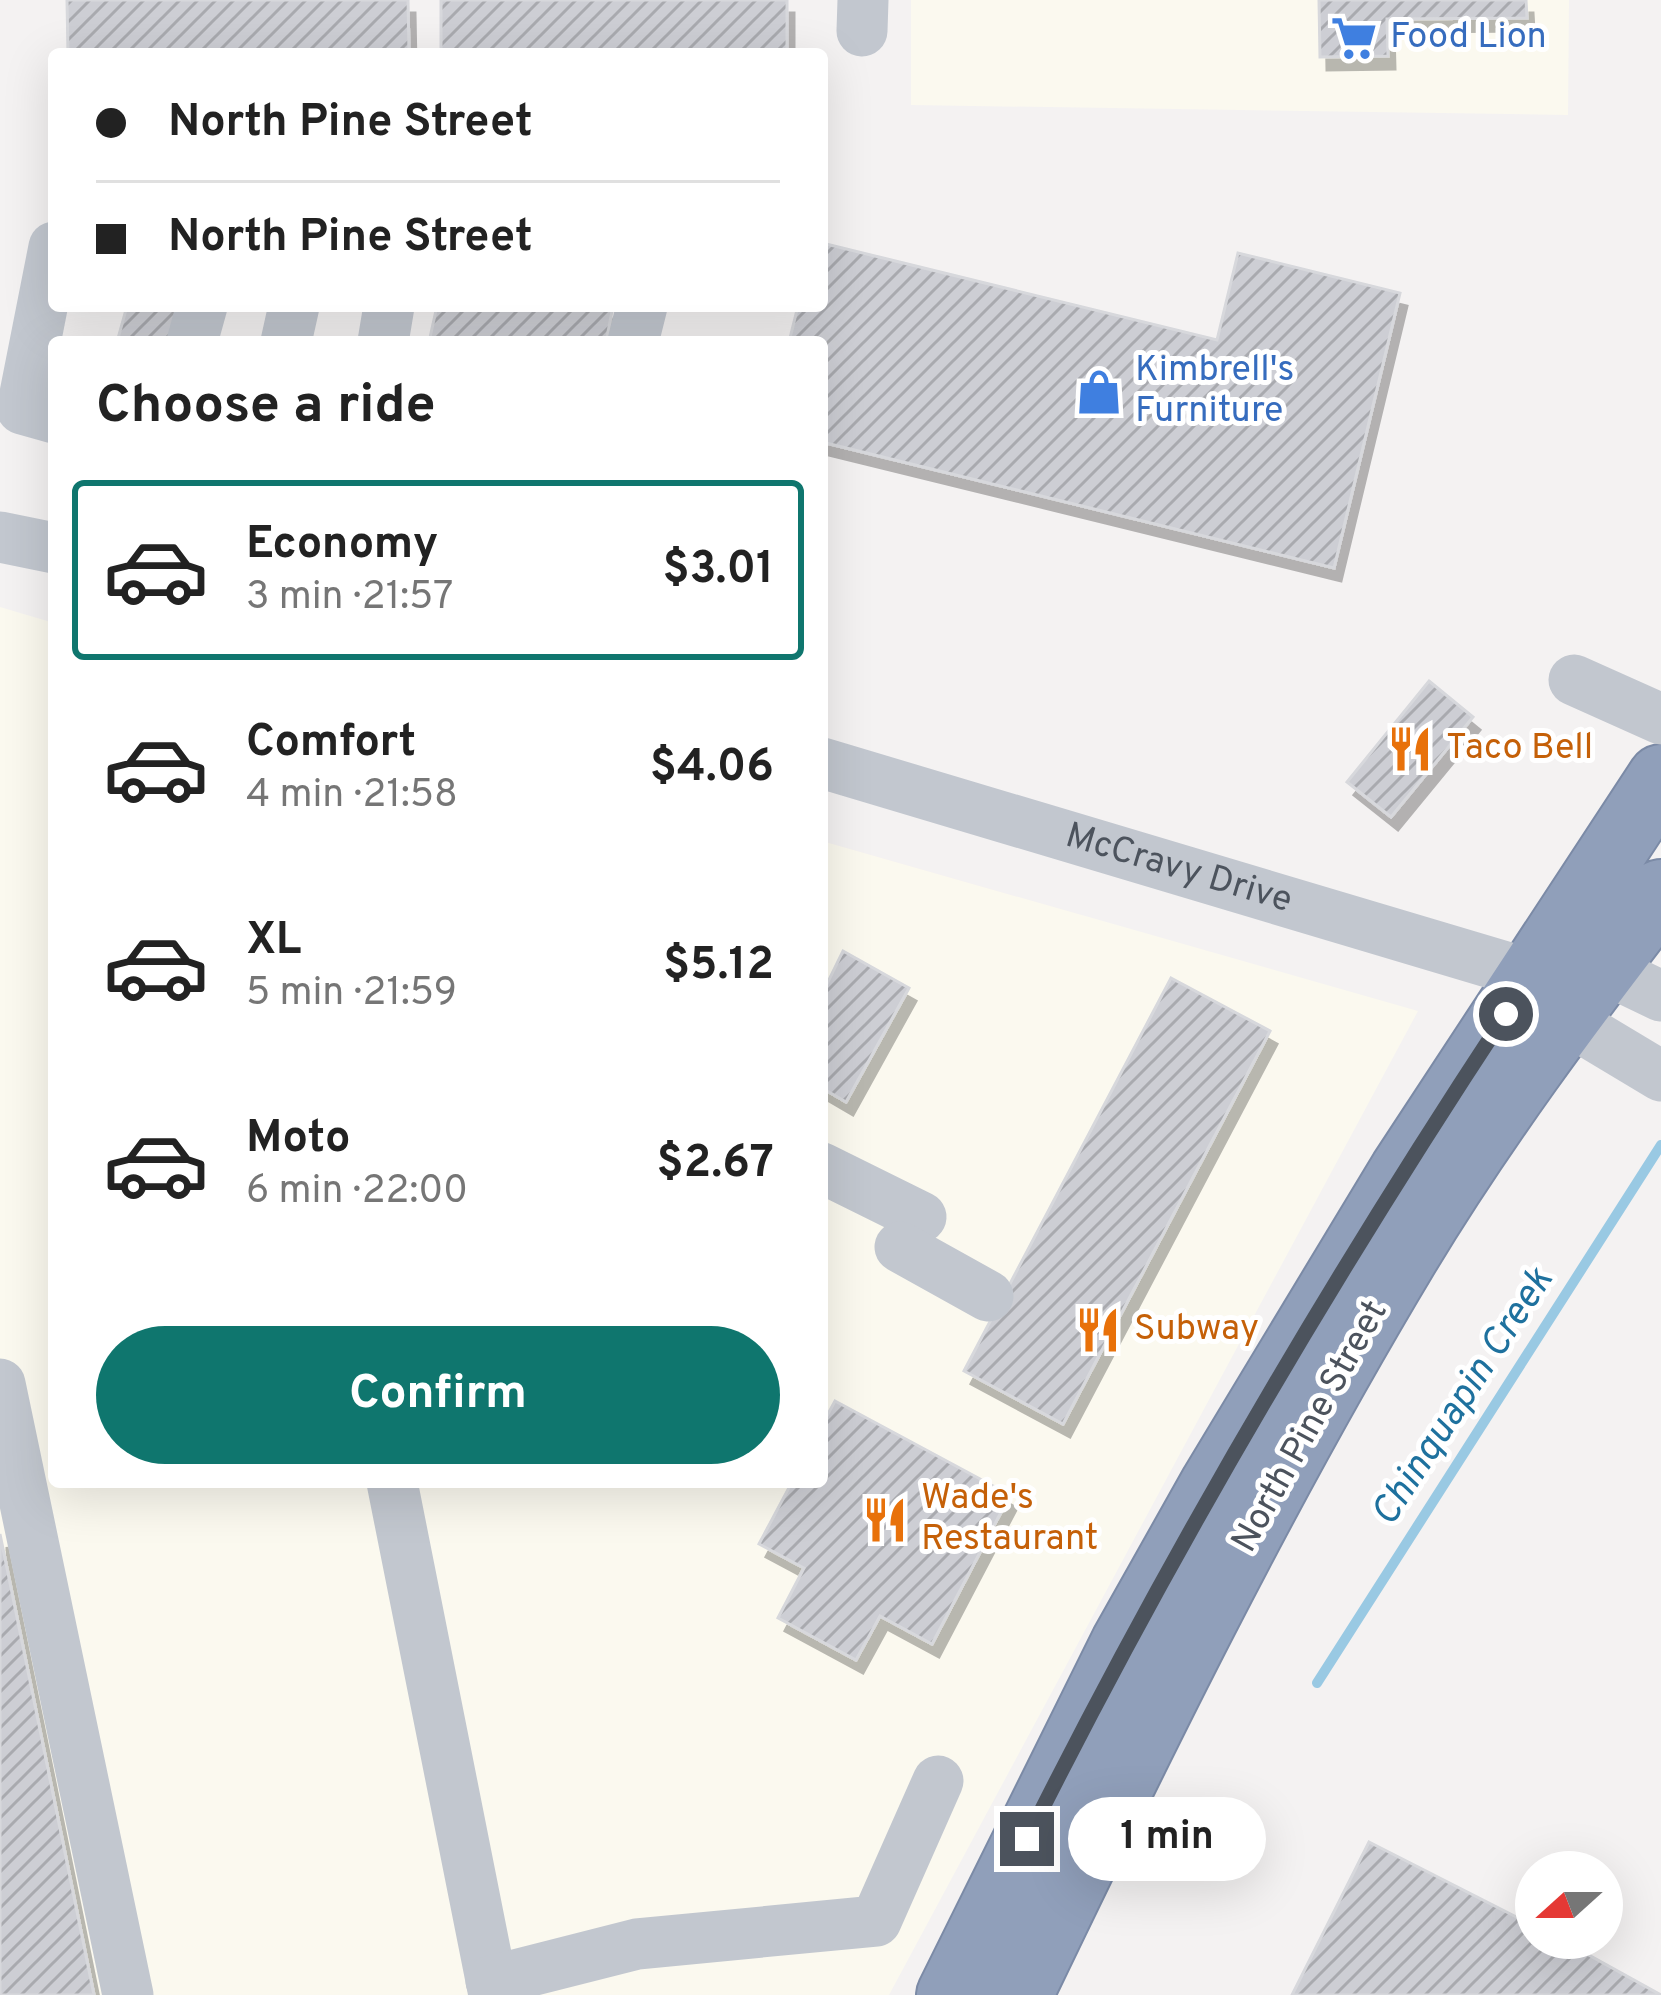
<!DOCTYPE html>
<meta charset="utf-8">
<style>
body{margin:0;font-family:Overpass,sans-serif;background:#f2f2f2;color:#222;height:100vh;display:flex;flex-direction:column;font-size:45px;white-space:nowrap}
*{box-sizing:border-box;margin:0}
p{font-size:39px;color:#767676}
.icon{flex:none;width:66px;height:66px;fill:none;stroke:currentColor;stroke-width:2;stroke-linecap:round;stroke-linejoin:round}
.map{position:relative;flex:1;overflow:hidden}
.sheet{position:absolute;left:48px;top:336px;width:780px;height:1152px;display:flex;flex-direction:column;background:#fff;border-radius:12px;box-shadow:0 12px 48px #0002}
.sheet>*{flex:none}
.banner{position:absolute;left:48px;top:48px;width:780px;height:264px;border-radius:12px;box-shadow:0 12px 48px #0002;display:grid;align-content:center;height:264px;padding:0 48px;background:#fff}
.needle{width:78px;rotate:249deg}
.tools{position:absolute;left:1515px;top:1851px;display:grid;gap:24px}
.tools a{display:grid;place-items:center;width:108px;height:108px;border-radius:50%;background:#fff;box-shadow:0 12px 48px #0002;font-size:60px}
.end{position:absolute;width:54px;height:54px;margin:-27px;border:15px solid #4c535d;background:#fff;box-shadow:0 0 0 6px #fff}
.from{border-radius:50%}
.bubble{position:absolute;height:84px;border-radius:42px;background:#fff;box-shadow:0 12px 48px #0002;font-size:39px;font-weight:700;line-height:84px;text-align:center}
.banner b{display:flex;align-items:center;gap:42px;height:114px;font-size:45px}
.banner b+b{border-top:3px solid #e0e0e0}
.banner i{width:30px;height:30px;background:#222}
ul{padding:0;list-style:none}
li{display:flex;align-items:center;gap:36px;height:180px;margin:0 24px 18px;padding:0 24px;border:6px solid transparent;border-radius:12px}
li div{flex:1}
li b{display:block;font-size:45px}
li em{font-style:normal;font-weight:700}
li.selected{border-color:#0f766e}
li>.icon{width:108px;height:108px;stroke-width:1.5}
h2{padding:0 48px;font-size:54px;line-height:144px}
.button{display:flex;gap:24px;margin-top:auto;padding:24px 48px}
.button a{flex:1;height:138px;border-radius:72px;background:#0f766e;color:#fff;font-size:48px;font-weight:700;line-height:138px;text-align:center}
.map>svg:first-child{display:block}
.commercial{fill:#fbf9ef}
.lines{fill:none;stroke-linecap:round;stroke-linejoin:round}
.stream{stroke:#99c9e3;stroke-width:10}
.building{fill:url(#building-hatch);stroke:#d7d8dc;stroke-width:3;filter:url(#shadow)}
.highway-casing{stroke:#7b8aa6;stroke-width:70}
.minor{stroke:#c2c7cf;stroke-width:51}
.highway{stroke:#909fba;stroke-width:66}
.route{stroke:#4c535d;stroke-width:15}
.labels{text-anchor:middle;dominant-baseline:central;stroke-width:10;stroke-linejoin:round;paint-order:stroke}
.shop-label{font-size:36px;fill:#366cbe;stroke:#fff;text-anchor:start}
.food-label{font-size:36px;fill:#c56008;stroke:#fff;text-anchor:start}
.street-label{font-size:36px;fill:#4c535d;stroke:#fff}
.water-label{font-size:39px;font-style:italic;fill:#1e719e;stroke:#fff}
</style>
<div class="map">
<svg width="1661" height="1995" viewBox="0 0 1661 1995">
<defs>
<pattern id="building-hatch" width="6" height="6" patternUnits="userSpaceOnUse" patternTransform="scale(3)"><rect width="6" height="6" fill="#cdced4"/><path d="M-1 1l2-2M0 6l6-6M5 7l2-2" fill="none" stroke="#a9aaaf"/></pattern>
<filter id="shadow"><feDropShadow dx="7" dy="13" stdDeviation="0" flood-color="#0004"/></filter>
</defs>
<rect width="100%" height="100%" fill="#f4f2f2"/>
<path class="commercial" d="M911,0H1569L1568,115L911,105Z
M0,607L54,623V1482H822V841L1418,1011L889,1995H0Z"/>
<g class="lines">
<path class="stream" d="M1317,1683L1661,1145"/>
</g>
<path class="building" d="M67,0H408L409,54H68Z
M441,0H787V54H441Z
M1319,0H1526L1527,18L1387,19L1388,56L1320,57Z
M822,243L1217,340L1238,253L1400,293L1334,568L822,442V342H789L798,306H822Z
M127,306L183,311L173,342H117Z
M437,306H613L606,342H429Z
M1429,681L1473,717L1391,817L1347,782Z
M843,951L909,988L846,1102L822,1088V994Z
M1171,978L1270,1031L1063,1424L964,1371Z
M835,1401L1010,1495L932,1644L880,1616L856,1660L778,1618L804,1568L759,1544L792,1482H822V1425Z
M0,1534L94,1995H0Z
M1369,1842L1536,1927V1938H1558L1661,1995H1292Z"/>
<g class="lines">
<g class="highway-casing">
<path id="highway" d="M950,1995L1124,1644L1214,1484L1403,1171L1661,778
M1019,1995C1139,1745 1262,1494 1405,1256C1481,1130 1571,1009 1661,893"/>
</g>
<g class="minor">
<path d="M862,31L863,0"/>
<path d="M54,247L22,409L54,418"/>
<path d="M192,342L202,306"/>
<path d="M286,342L294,306"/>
<path d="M383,342L389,306"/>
<path d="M633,342L642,306"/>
<path d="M0,537L54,548"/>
<path d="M1574,680L1661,719"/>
<path id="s1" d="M822,763L1532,975"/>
<path d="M1574,964L1586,960L1661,996"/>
<path d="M1546,993L1566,1019L1661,1076"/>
<path d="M822,1168L921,1217"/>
<path d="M900,1247L988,1296"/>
<path d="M0,1384L128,1995"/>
<path d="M392,1482L494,1995"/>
<path d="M491,1981L637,1944L876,1921L938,1781"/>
</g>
<use href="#highway" class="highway"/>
</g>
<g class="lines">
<path class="route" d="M1027,1839C1170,1553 1330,1281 1506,1014"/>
</g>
<defs>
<g id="supermarket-bare" transform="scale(3.6)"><path d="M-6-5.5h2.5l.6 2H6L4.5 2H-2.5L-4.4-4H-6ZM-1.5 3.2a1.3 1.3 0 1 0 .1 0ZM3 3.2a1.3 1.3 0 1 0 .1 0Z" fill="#3f7fe0" stroke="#fff" stroke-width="2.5" paint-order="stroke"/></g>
<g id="shop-bare" transform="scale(3.6)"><path d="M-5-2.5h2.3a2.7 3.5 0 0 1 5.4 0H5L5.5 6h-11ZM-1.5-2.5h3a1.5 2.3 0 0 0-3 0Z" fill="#3f7fe0" stroke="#fff" stroke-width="2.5" paint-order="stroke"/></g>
<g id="restaurant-bare" transform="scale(3.6)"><path d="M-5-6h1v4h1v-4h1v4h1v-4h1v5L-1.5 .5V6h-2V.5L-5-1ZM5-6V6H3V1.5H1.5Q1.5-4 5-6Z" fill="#e8710a" stroke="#fff" stroke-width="2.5" paint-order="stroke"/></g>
</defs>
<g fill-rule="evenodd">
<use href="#supermarket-bare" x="1354" y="38"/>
<use href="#shop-bare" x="1099" y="392"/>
<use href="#restaurant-bare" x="1410" y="749"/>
<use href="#restaurant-bare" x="1098" y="1330"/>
<use href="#restaurant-bare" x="885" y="1520"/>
</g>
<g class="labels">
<g class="shop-label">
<text x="1390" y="38">Food Lion</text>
<text x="1135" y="371">Kimbrell's<tspan x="1135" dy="41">Furniture</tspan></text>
</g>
<g class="food-label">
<text x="1446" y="749">Taco Bell</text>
<text x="1134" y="1330">Subway</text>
<text x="921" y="1499">Wade's<tspan x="921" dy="41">Restaurant</tspan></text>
</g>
<g class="street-label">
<text stroke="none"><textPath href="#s1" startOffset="372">McCravy Drive</textPath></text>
<text transform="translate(1311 1427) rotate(-61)">North Pine Street</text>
</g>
<g class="water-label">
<text transform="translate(1464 1398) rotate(-57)">Chinquapin Creek</text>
</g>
</g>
</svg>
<div class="tools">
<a><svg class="needle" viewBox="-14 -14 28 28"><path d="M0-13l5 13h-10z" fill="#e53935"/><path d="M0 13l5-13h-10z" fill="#767676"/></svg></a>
</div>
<i class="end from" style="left:1506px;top:1014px"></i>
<i class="end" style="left:1027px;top:1839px"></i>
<div class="bubble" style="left:1068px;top:1797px;width:198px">1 min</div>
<div class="banner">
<b><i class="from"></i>North Pine Street</b>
<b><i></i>North Pine Street</b>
</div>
<section class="sheet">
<h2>Choose a ride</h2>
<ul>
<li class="selected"><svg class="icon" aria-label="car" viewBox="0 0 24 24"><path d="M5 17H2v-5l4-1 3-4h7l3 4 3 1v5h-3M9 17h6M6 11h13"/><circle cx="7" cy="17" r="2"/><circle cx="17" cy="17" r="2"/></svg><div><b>Economy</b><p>3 min · 21:57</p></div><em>$3.01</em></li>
<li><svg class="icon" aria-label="car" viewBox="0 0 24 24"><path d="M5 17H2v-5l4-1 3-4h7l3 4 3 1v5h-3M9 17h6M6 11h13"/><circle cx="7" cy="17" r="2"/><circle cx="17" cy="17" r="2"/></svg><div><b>Comfort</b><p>4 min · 21:58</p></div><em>$4.06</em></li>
<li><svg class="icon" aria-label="car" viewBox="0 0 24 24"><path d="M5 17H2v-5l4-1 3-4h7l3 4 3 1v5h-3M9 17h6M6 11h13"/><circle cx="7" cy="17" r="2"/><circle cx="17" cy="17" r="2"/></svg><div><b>XL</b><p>5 min · 21:59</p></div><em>$5.12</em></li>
<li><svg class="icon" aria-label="car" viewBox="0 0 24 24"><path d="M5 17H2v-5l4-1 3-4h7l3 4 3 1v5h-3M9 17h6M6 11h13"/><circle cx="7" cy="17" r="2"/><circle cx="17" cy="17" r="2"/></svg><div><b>Moto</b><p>6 min · 22:00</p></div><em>$2.67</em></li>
</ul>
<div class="button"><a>Confirm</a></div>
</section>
</div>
